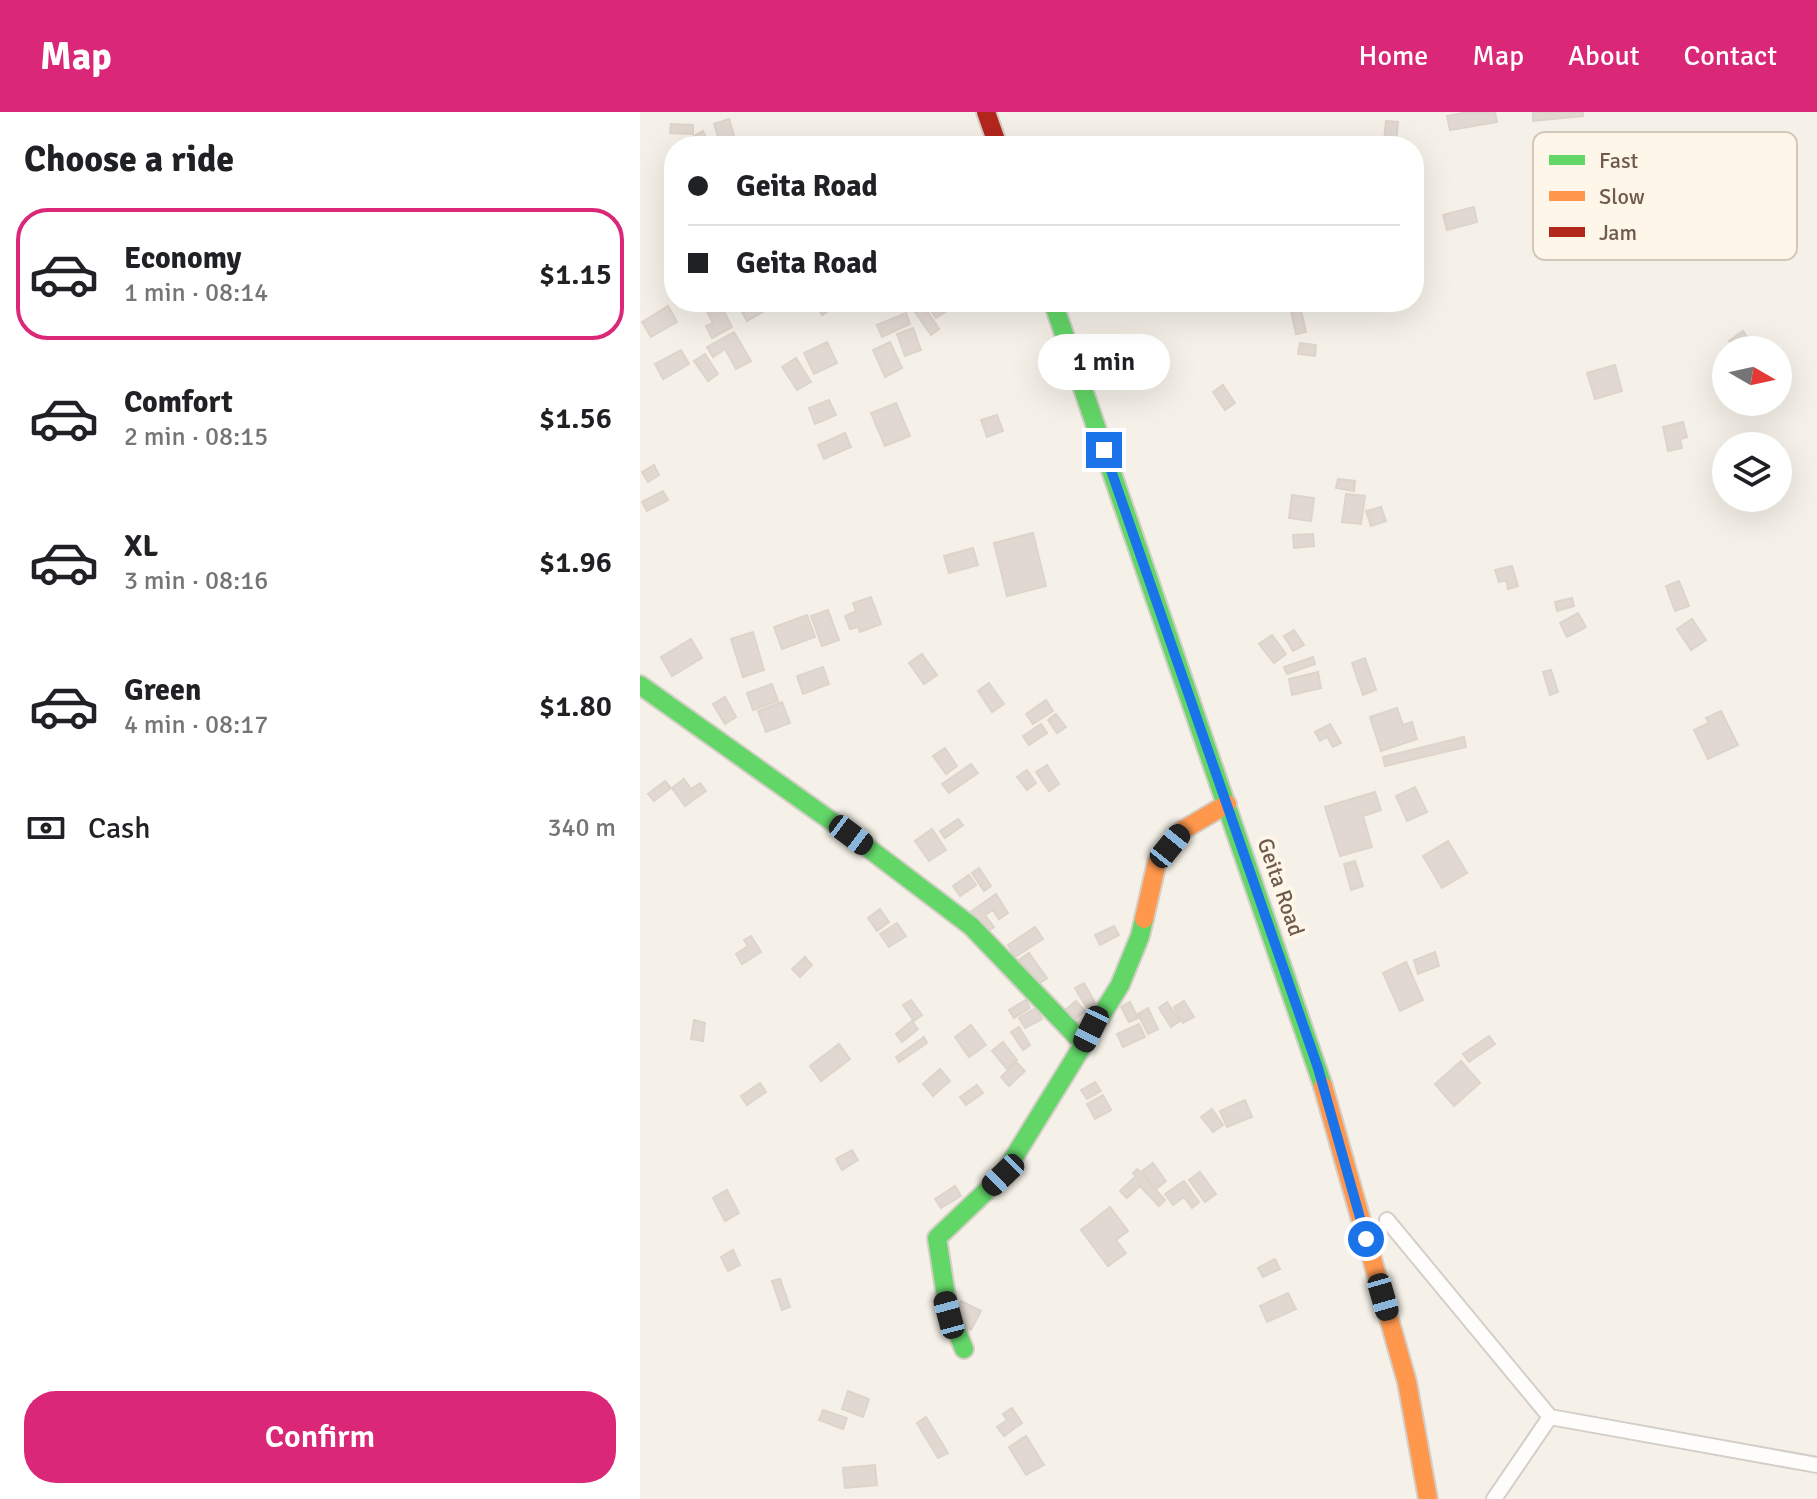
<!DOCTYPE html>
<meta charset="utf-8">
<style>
body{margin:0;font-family:Signika,sans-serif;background:#f6f6f6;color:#202124;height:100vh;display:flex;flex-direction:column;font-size:30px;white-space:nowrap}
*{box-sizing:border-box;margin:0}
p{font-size:26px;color:#757577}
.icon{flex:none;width:44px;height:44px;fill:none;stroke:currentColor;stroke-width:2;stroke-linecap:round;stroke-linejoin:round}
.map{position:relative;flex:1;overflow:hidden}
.side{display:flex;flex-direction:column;background:#fff;width:640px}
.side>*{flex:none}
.guide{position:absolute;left:24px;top:24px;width:760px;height:176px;border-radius:32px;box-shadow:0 8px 32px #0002;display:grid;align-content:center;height:176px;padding:0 24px;background:#fff}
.needle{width:52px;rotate:99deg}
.controls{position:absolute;left:1072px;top:224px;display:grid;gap:16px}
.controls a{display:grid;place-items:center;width:80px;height:80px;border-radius:50%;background:#fff;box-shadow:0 8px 32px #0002;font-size:40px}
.end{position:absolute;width:36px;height:36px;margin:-18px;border:10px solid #1a73e8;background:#fff;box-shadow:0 0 0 4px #fff}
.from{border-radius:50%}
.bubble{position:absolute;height:56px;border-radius:28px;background:#fff;box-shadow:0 8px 32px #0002;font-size:26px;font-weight:600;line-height:56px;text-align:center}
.car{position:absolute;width:24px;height:48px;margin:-24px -12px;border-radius:10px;box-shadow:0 0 6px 2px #0007;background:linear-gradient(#222 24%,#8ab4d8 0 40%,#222 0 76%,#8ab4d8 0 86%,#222 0)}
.guide b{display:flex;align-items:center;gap:28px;height:76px;font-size:30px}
.guide b+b{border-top:2px solid #e0e0e0}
.guide i{width:20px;height:20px;background:#202124}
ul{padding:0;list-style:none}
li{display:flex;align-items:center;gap:24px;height:132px;margin:0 16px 12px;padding:0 8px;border:4px solid transparent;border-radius:32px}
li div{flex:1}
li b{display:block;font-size:30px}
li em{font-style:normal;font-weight:600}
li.selected{border-color:#db2777}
li>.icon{width:72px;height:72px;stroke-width:1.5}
h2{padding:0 24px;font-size:36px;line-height:96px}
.pay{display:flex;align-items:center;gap:20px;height:88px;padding:0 24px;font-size:30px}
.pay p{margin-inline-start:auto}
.action{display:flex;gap:16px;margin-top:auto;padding:16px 24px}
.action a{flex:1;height:92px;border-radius:32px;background:#db2777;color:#fff;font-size:32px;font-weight:600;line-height:92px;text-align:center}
header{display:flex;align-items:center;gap:48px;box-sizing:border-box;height:112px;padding:0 40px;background:#db2777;color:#fff}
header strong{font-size:38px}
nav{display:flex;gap:44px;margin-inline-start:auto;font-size:28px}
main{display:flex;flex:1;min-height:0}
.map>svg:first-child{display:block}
.building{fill:#e1d9d1;stroke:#ddd4cb;stroke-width:2}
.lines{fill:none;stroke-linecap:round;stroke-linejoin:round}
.street-casing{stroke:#d3cec7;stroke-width:18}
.fast-casing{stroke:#d5cec7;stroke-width:22}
.slow-casing{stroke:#d5cec7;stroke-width:22}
.jam-casing{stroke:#d5cec7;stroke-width:22}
.street{stroke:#fefdfc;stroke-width:14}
.fast{stroke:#63d668;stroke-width:18}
.slow{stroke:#ff974d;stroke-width:18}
.jam{stroke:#b3261e;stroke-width:18}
.route{stroke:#1a73e8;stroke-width:10}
.labels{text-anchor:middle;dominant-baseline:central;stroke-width:8;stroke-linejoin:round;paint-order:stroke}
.street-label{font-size:22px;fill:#6f5a4c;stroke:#fdf6e9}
.key{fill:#fdf6e9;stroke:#d2c7ba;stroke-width:2}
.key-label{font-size:22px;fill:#6f5a4c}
</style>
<header>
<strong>Map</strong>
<nav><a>Home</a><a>Map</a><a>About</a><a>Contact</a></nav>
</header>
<main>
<section class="side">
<h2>Choose a ride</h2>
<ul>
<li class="selected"><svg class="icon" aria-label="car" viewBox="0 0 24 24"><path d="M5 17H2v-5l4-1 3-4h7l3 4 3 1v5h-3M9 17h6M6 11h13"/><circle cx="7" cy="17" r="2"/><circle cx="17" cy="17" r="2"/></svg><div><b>Economy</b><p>1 min · 08:14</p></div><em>$1.15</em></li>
<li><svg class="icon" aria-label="car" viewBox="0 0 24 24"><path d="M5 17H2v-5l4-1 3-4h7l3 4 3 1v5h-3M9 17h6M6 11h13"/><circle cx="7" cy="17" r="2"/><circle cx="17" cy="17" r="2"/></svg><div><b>Comfort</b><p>2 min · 08:15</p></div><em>$1.56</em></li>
<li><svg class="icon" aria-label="car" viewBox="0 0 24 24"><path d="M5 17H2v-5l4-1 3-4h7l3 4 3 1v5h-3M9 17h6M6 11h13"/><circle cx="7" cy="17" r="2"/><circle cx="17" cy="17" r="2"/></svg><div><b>XL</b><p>3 min · 08:16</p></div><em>$1.96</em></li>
<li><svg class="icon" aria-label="car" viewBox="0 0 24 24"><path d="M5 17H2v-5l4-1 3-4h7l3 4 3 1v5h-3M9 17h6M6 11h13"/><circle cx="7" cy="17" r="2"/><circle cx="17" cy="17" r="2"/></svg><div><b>Green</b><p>4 min · 08:17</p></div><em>$1.80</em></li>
</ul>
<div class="pay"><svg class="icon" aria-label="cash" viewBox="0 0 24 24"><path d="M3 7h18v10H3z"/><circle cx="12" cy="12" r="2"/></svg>Cash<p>340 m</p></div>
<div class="action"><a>Confirm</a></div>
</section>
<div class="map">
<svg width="1177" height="1387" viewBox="0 0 1177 1387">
<rect width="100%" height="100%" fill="#f5f1e8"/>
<path class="building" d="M828,0H855L857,10L810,18L807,4Z
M893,0H943V4L893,9Z
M89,7L96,30L81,34L74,12Z
M746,9L758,10L756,31L744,30Z
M31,12L53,13V22L30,21Z
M63,19L70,34H45L43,30Z
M834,95L837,110L807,118L803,103Z
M62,190H79L92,215L72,226L66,214L73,211Z
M97,190H128L131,195L107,209Z
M174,190H200L201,191L182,203Z
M289,190H305L310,197L296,206L286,192Z
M649,190H659L666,220L656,222Z
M28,194L37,210L11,225L2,210Z
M284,194L299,217L291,223L275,200Z
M266,201L270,212L242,225L237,213Z
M273,216L281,238L265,244L257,222Z
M1103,219L1114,235L1110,238H1096L1089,229Z
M94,220L111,249L96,257L85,237L73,245L67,235Z
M187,230L197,251L174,262L164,241Z
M250,230L262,256L245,265L233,238Z
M660,231L676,233L675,244L658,242Z
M41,238L49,252L23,267L15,252Z
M65,242L78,262L68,269L54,249Z
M156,246L171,270L157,278L142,255Z
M975,253L982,279L955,287L947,261Z
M583,273L595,291L585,298L573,280Z
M189,288L196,303L175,312L169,296Z
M256,291L270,324L245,334L231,301Z
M357,303L363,319L347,325L341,308Z
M1043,310L1047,325L1040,327L1042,336L1028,339L1023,315Z
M205,321L211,335L184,347L178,333Z
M14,353L19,363L8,370L2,360Z
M698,367L715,369L714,379L696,376Z
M23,379L28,388L7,399L2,390Z
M706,382L725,384L721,412L702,410Z
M652,383L674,386L671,409L649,406Z
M741,395L746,409L731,414L726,399Z
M393,421L406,474L367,484L354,431Z
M673,422L674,434L654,436L653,423Z
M333,436L338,453L309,461L304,444Z
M872,454L878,474L868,477L866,468L859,470L855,458Z
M1039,469L1049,494L1035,499L1026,474Z
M231,485L241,512L220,520L218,515L210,517L205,504L216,499L213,491Z
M932,486L934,494L917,499L915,490Z
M188,498L199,528L182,534L171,504Z
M938,501L946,515L927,525L920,511Z
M167,503L175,525L142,537L134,515Z
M1052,507L1066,528L1051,538L1037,517Z
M654,518L664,533L653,539L644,524Z
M113,520L124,558L103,565L91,527Z
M632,523L646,542L634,551L619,532Z
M51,527L62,546L32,564L21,545Z
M282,542L297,563L284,572L269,551Z
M673,545L675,552L647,562L644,555Z
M725,546L736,578L723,583L712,551Z
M183,555L189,572L163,582L157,564Z
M911,558L918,580L910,583L903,560Z
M678,560L681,576L652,583L649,567Z
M349,571L364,592L352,600L338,579Z
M132,572L138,589L113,598L107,581Z
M85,585L96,605L85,612L73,592Z
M406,588L413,599L393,612L386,602Z
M142,590L150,611L126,620L118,599Z
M757,596L763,613L772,610L777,627L741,639L730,605Z
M1081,599L1098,633L1068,647L1054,618L1069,611L1066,606Z
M416,602L426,615L417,621L408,608Z
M401,612L407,621L389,633L383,624Z
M690,612L701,631L693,635L687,625L680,629L675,620Z
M824,625L826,635L745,654L743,645Z
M305,636L317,654L306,662L293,644Z
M331,652L338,661L309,681L302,672Z
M407,653L419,672L409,679L396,660Z
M387,658L396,671L387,678L377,665Z
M44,667L51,677L60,671L66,679L45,694L32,676Z
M25,669L31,676L14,689L8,682Z
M775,675L787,700L767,709L756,684Z
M735,680L741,698L723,704L732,735L700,744L685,695Z
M318,707L323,713L305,726L300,719Z
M292,717L306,738L289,749L275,729Z
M808,729L827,761L802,776L783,744Z
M715,749L723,774L711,778L704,752Z
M339,756L351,774L344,779L332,761Z
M329,763L336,773L320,784L313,774Z
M356,782L368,801L359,807L353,798L345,803L354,815L344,822L329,801Z
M240,797L249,810L237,819L228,806Z
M257,811L266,824L249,835L240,822Z
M474,814L479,823L460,833L455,823Z
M395,815L403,827L375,845L368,833Z
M111,824L121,840L102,852L96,842L108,834L104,828Z
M795,840L799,854L778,862L774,848Z
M389,841L407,866L393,876L375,851Z
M165,845L172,853L160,865L152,857Z
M766,850L783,888L760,899L743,861Z
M444,871L455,891L447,896L435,876Z
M271,888L282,903L274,909L263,893Z
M386,888L390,896L374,906L369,898Z
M436,889L445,899L431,910L423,900Z
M544,889L554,905L543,911L534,895Z
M490,890L498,906L489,910L481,895Z
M527,890L540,909L531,915L519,896Z
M396,896L402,907L385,916L379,906Z
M508,896L518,917L508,922L498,902Z
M54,908L65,911L63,929L51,927Z
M272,909L278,917L262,930L256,922Z
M499,912L505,925L483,935L477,922Z
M331,913L346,933L329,945L315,925Z
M379,915L390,933L383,938L371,920Z
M849,924L855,932L829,950L823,942Z
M284,925L287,931L259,950L256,945Z
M363,930L377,948L367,957L352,939Z
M199,932L210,947L181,969L170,954Z
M821,949L840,971L814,994L795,972Z
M376,950L385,959L369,974L361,965Z
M300,957L310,969L293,984L283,972Z
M455,970L461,979L447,987L441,978Z
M120,971L126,980L107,993L101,984Z
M337,973L343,981L326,993L320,985Z
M463,983L471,998L455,1007L447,992Z
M605,988L612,1005L587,1015L580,999Z
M572,997L583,1013L573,1020L561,1005Z
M212,1038L218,1048L202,1058L196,1047Z
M513,1051L526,1069L516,1077L502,1059Z
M497,1057L525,1088L519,1094L500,1074L487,1086L480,1079L496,1064L493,1061Z
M560,1060L576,1082L565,1090L549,1068Z
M544,1069L559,1090L552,1096L544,1085L533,1093L525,1082Z
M315,1074L321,1084L301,1096L295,1087Z
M87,1078L99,1101L85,1109L73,1086Z
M470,1095L488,1119L476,1128L486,1141L468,1154L441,1118Z
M93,1138L100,1153L88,1159L81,1145Z
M635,1147L640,1157L623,1165L618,1156Z
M140,1167L150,1195L142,1198L132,1169Z
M648,1181L656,1197L627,1210L620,1194Z
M321,1189L341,1199L331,1218L311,1207Z
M208,1279L229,1287L223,1305L202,1297Z
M372,1296L382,1311L364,1324L357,1315L367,1308L363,1302Z
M183,1298L207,1306L203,1317L179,1308Z
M286,1305L308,1341L298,1346L277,1311Z
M386,1324L404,1353L386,1363L369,1335Z
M235,1353L237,1373L205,1376L203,1356Z"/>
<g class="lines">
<g class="street-casing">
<path id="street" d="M747,1108L910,1305L1177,1353
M854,1387L910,1305"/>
</g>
<g class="fast-casing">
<path id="fast" d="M413,190L683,974
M0,573L211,723L331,814L444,932
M324,1237L308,1197L297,1126L363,1063L480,873L500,824L504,807"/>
</g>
<g class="slow-casing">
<path id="slow" d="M504,807L517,750L543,718L587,692
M683,974L767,1270L788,1387"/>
</g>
<g class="jam-casing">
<path id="jam" d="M346,0L358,34"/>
</g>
<use href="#street" class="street"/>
<use href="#fast" class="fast"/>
<use href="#slow" class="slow"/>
<use href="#jam" class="jam"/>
</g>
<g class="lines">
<path class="route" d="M464,338L678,956L726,1127"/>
</g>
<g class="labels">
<g class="street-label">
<text transform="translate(641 775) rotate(71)">Geita Road</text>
</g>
</g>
<rect x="893" y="20" width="264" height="128" rx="12" class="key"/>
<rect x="909" y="43" width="36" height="10" fill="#63d668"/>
<rect x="909" y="79" width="36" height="10" fill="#ff974d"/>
<rect x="909" y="115" width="36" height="10" fill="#b3261e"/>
<g class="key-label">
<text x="959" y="56">Fast</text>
<text x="959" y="92">Slow</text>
<text x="959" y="128">Jam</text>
</g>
</svg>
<div class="controls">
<a><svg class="needle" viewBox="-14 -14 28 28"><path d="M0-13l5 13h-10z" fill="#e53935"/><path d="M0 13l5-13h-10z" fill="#757577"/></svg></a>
<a><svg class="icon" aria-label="layers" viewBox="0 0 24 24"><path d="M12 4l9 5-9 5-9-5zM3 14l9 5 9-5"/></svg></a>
</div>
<i class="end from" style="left:726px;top:1127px"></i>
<i class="end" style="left:464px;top:338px"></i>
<div class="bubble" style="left:398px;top:222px;width:132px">1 min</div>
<i class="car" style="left:211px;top:723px;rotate:127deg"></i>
<i class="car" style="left:530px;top:734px;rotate:39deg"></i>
<i class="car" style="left:451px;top:917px;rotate:206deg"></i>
<i class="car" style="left:363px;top:1063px;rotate:226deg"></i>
<i class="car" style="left:743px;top:1185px;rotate:164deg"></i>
<i class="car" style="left:309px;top:1203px;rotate:345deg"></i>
<div class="guide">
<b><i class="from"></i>Geita Road</b>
<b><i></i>Geita Road</b>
</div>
</div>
</main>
